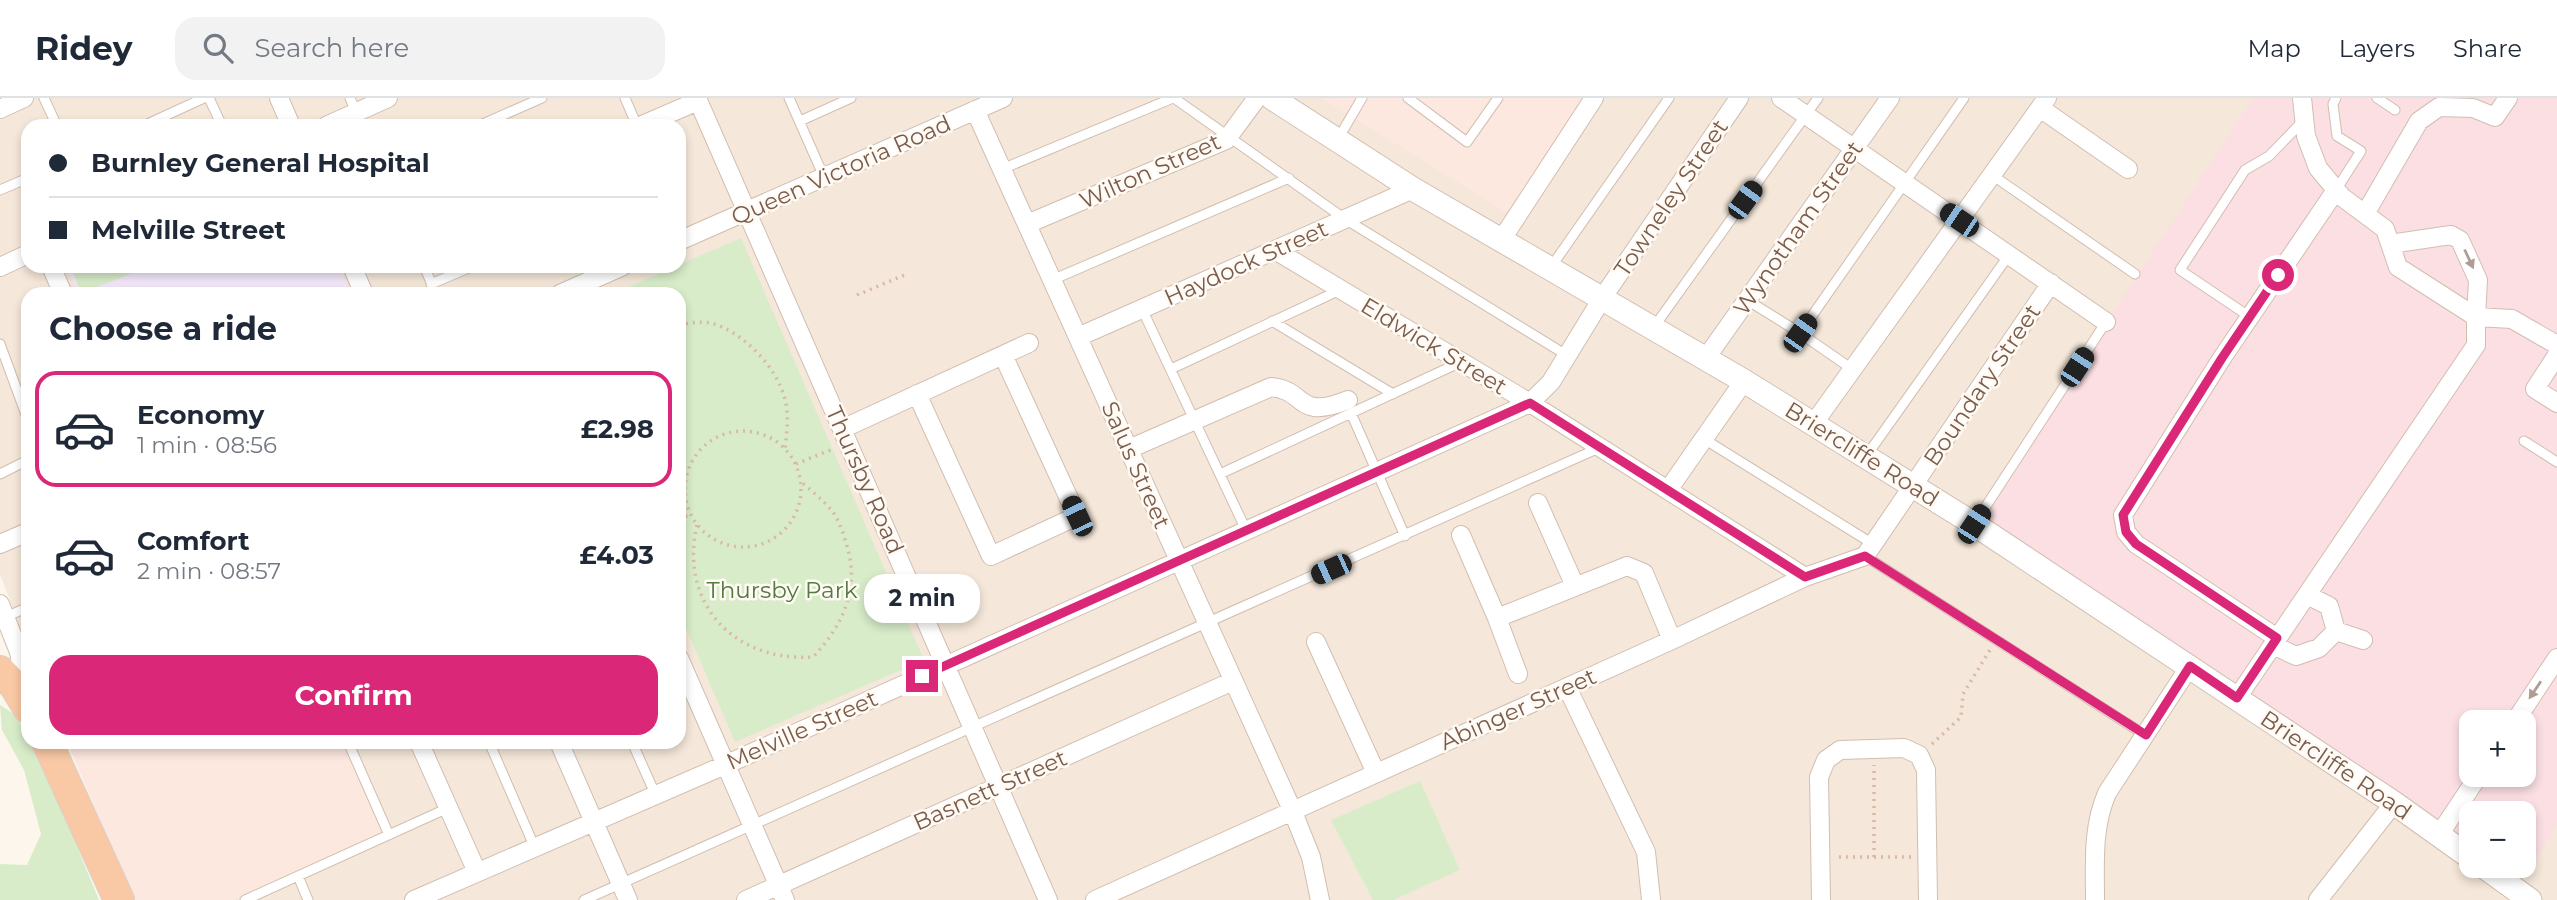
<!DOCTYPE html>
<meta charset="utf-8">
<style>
body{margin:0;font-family:Montserrat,sans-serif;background:#f2f2f3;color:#1f2937;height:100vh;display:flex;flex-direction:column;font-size:26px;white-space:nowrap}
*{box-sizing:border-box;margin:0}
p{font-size:23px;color:#747a83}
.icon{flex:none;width:38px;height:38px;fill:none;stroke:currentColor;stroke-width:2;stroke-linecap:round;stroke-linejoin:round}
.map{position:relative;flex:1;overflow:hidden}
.drawer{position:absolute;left:21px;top:189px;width:665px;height:462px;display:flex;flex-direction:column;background:#fff;border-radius:21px;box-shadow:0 4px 10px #0003}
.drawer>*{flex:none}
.guide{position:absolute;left:21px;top:21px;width:665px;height:154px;border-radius:21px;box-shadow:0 4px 10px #0003;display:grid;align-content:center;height:154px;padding:0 28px;background:#fff}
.fabs{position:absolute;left:2459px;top:612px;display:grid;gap:14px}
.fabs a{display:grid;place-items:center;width:77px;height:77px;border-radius:14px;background:#fff;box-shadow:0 4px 10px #0003;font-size:35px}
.end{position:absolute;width:32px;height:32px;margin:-16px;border:9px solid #db2777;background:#fff;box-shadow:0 0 0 4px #fff}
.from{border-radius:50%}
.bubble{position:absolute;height:49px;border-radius:21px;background:#fff;box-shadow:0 4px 10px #0003;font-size:23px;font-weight:700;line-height:49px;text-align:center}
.car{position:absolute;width:21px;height:42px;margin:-21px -10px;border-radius:9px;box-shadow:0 0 5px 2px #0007;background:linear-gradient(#222 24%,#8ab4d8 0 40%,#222 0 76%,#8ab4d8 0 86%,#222 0)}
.guide b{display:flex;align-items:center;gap:24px;height:66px;font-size:26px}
.guide b+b{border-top:2px solid #e0e1e3}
.guide i{width:18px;height:18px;background:#1f2937}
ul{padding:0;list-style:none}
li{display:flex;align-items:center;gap:21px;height:116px;margin:0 14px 10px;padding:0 14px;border:4px solid transparent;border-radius:21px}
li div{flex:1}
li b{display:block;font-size:26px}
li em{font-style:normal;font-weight:700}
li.selected{border-color:#db2777}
li>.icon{width:63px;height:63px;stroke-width:1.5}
h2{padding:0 28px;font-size:32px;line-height:84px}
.cta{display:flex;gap:14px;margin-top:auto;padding:14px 28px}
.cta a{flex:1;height:80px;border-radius:21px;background:#db2777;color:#fff;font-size:28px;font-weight:700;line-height:80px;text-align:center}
header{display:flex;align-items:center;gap:42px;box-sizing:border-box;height:98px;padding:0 35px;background:#fff;border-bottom:2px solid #e0e1e3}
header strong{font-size:33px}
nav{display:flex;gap:38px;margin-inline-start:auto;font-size:24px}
.search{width:490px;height:63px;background:#f2f2f3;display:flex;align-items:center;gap:18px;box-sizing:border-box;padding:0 24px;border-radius:21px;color:#747a83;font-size:26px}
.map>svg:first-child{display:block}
.residential{fill:#f5e8da;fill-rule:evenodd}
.commercial{fill:#fde8e0}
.education{fill:#f3e8fa}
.medical{fill:#fbdfe3;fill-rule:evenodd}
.green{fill:#d8ecc9}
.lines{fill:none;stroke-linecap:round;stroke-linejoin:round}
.service-casing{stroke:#d1beb0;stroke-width:11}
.minor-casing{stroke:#d1beb0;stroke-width:20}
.tertiary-casing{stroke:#d1beb0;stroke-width:25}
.trunk-casing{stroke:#dad1cd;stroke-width:32}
.path{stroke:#d9b8a5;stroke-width:3.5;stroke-dasharray:2 5;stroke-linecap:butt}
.service{stroke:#fff;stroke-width:9}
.minor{stroke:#fff;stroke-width:18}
.tertiary{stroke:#fff;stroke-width:23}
.trunk{stroke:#f9c8a4;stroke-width:30}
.oneway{fill:#af9d94}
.route{stroke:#db2777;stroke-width:9}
.labels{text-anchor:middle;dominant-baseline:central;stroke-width:5;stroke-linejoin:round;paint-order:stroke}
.street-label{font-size:23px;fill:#7a5c4d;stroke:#fffaf3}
.park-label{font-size:23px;fill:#537a41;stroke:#fffaf3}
</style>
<header>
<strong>Ridey</strong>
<div class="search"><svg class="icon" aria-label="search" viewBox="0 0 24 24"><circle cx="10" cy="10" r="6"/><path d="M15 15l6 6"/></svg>Search here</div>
<nav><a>Map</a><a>Layers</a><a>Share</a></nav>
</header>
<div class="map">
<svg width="2557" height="802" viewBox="0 0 2557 802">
<rect width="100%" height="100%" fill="#fdf6ec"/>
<path class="residential" d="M0,0H2557V802H231L381,734L341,644H679V196H28V550L0,476ZM28,28H679V168H28ZM2471,625H2524V677H2471ZM2471,716H2524V768H2471Z"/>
<path class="commercial" d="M1322,0H1585L1506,114Z
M67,644H341L382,734L231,802H134Z"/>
<path class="education" d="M66,168H339L351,196H78Z"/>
<path class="medical" d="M2253,0H2557V728L2515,791L2481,768H2524V716H2471V761L1974,426ZM2471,625H2524V677H2471Z"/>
<path class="green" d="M741,140L924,562L735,644L679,514V196H612Z
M70,168H151L81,195Z
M0,607L17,618L68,727L99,802H0V766L27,767L41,736L24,672L2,632Z
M1420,683L1460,772L1393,802H1373L1331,722Z"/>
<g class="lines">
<g class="service-casing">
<path id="service" d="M44,0L57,28
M209,0L222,28
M350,0L362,28
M625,0L637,28
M789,0L824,79
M1174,0L1345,121L1568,258
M1408,0L1467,44L1498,0
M2336,0L2333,6L2337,38L2361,53L2336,92
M2377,0L2395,12
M800,23L851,0
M143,28L204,0
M478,28L542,0
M1338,41L1362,0
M1002,71L1173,0
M1992,77L2135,176
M0,92L28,80
M679,126L685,141
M424,168L436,196
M1551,169L1669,0
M1052,182L1289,80
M431,186L473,168
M1747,202L1800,235
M1142,211L1246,432
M2250,219L2180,172L2245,72L2269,58L2303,23
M1272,223L1393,296
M1654,229L1818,0
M0,246L28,322
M1171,271L1340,192
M1852,271L1800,235L1964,0
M1351,315L1405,438
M1704,341L1873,446
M2524,343L2557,364
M1867,357L2009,157
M0,376L28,362
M1220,376L1461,264
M1975,425L2106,224
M1865,458L2145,637
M6,519L28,509
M348,644L389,737
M489,644L535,750
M632,644L656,698
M298,778L308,802
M245,802L448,710
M584,802L1599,350"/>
</g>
<g class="minor-casing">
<path id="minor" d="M279,0L291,28
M697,0L1048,802
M1781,0L2106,224
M2040,10L2128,71
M0,11L24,0
M975,12L1293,714L1311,759L1320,802
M326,28L388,0
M640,28L698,3
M2365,116L2419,23L2439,9L2473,10L2495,19L2508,0
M1027,126L1226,42L1257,0
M1502,141L1594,0
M679,143L1003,0
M2390,146L2451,137L2460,142L2478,182L2476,219L2512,221L2557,247
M1275,152L1530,305L1805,479
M51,168L63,196
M352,168L364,196
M0,169L28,156
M560,196L623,168
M1078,239L1413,91
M2557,257L2535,291L2557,305
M1706,260L1890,0
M917,296L991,458L1077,418L1003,257
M1814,325L2047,0
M842,331L1029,245
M1129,351L1271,289C1307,292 1295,323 1348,302
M1668,392L1744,283
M1538,405L1575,488
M1461,437L1497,520
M0,446L28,434
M0,506L19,554L23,577L14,587
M2336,533L2363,542
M2277,540L2136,446L2126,434L2123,417L2222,260L2336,92
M1316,544L1376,675
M2273,547L2296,558L2319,550L2336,533L2329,508L2307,497
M679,560L785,802
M1518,576L1497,520L1627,468L1644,475L1672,542
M1567,589L1646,754L1651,802
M2237,600L2476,247V219L2398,169L2385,131L2342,99L2318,70L2306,38L2302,0
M2514,625L2557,560
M419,644L477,774
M559,644L628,802
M2439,737L2479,677
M414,802L725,667L1530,305L1551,284L1603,199L1739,0
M746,802L1233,583
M1095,802L1672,542L1805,479L1865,458L2051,185
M1821,802L1819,679L1826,662L1840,652L1904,650L1919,657L1926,672L1928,802
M2095,802C2095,765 2092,730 2107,695L2190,568
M2318,802L2394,705"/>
</g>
<g class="tertiary-casing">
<path id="tertiary" d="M1272,0L1413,91L1744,283L1974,426L2394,705L2471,760
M2483,768L2530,802"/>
</g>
<g class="trunk-casing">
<path id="trunk" d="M0,573L14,587L28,610
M47,644L119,802"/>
</g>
<path class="path" d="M857,197L907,176
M679,227C693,224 708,222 722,229C749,241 777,271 785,301C789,317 787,333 785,350
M685 391a58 58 0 1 1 116 0a58 58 0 1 1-116 0Z
M796,366L833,351
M679,421L691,416
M697,427C679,506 734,564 813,559C843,528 861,488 846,445C843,434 839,423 833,414C824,403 812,393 801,384
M1932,646L1961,619L1963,596L1990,552
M1839,759H1911
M1874,759V667"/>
<use href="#service" class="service"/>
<use href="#minor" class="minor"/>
<use href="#tertiary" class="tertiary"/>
<use href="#trunk" class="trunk"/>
</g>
<defs><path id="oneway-solid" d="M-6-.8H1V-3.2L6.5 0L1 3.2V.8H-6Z" transform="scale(1.75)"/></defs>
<g class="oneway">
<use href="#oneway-solid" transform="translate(2469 161) rotate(65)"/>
<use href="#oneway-solid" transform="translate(2535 592) rotate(124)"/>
</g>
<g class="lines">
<path class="route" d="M922,578L1530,305L1805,479L1865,458L2146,637L2190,568L2237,600L2277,540L2136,446L2126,434L2123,417L2222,260L2278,177"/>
</g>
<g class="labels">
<g class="street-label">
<text transform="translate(841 72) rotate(-24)">Queen Victoria Road</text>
<text transform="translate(1150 73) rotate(-24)">Wilton Street</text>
<text transform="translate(1671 100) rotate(-56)">Towneley Street</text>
<text transform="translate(1798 130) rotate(-55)">Wynotham Street</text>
<text transform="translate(1246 165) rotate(-24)">Haydock Street</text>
<text transform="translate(1434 248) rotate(31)">Eldwick Street</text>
<text transform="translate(1982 287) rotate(-56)">Boundary Street</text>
<text transform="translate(1862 356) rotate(32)">Briercliffe Road</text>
<text transform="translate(1136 367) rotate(66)">Salus Street</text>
<text transform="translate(865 382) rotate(66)">Thursby Road</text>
<text transform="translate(1518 611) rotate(-24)">Abinger Street</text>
<text transform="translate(802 632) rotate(-24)">Melville Street</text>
<text transform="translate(2336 667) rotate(34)">Briercliffe Road</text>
<text transform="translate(990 692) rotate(-24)">Basnett Street</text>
</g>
<g class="park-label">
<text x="782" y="492">Thursby Park</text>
</g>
</g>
</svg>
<div class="fabs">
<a>+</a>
<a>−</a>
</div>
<i class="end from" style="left:2278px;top:177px"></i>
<i class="end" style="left:922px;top:578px"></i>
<div class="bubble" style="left:864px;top:476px;width:116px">2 min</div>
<i class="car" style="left:1745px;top:102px;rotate:36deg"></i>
<i class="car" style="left:1959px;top:122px;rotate:304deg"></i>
<i class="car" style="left:1800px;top:235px;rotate:35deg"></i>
<i class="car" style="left:2077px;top:269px;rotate:33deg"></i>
<i class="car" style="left:1077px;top:418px;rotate:335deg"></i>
<i class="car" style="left:1974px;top:426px;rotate:33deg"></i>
<i class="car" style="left:1331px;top:471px;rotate:246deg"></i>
<div class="guide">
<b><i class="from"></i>Burnley General Hospital</b>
<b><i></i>Melville Street</b>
</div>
<section class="drawer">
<h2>Choose a ride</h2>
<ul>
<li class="selected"><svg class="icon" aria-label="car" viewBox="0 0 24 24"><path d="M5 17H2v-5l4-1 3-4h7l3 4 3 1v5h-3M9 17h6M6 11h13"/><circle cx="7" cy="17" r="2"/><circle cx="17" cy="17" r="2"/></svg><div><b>Economy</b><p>1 min · 08:56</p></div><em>£2.98</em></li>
<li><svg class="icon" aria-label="car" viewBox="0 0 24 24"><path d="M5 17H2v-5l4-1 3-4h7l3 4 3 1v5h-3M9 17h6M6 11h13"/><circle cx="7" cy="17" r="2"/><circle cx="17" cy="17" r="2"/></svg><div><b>Comfort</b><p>2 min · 08:57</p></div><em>£4.03</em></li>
</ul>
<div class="cta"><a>Confirm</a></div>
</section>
</div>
